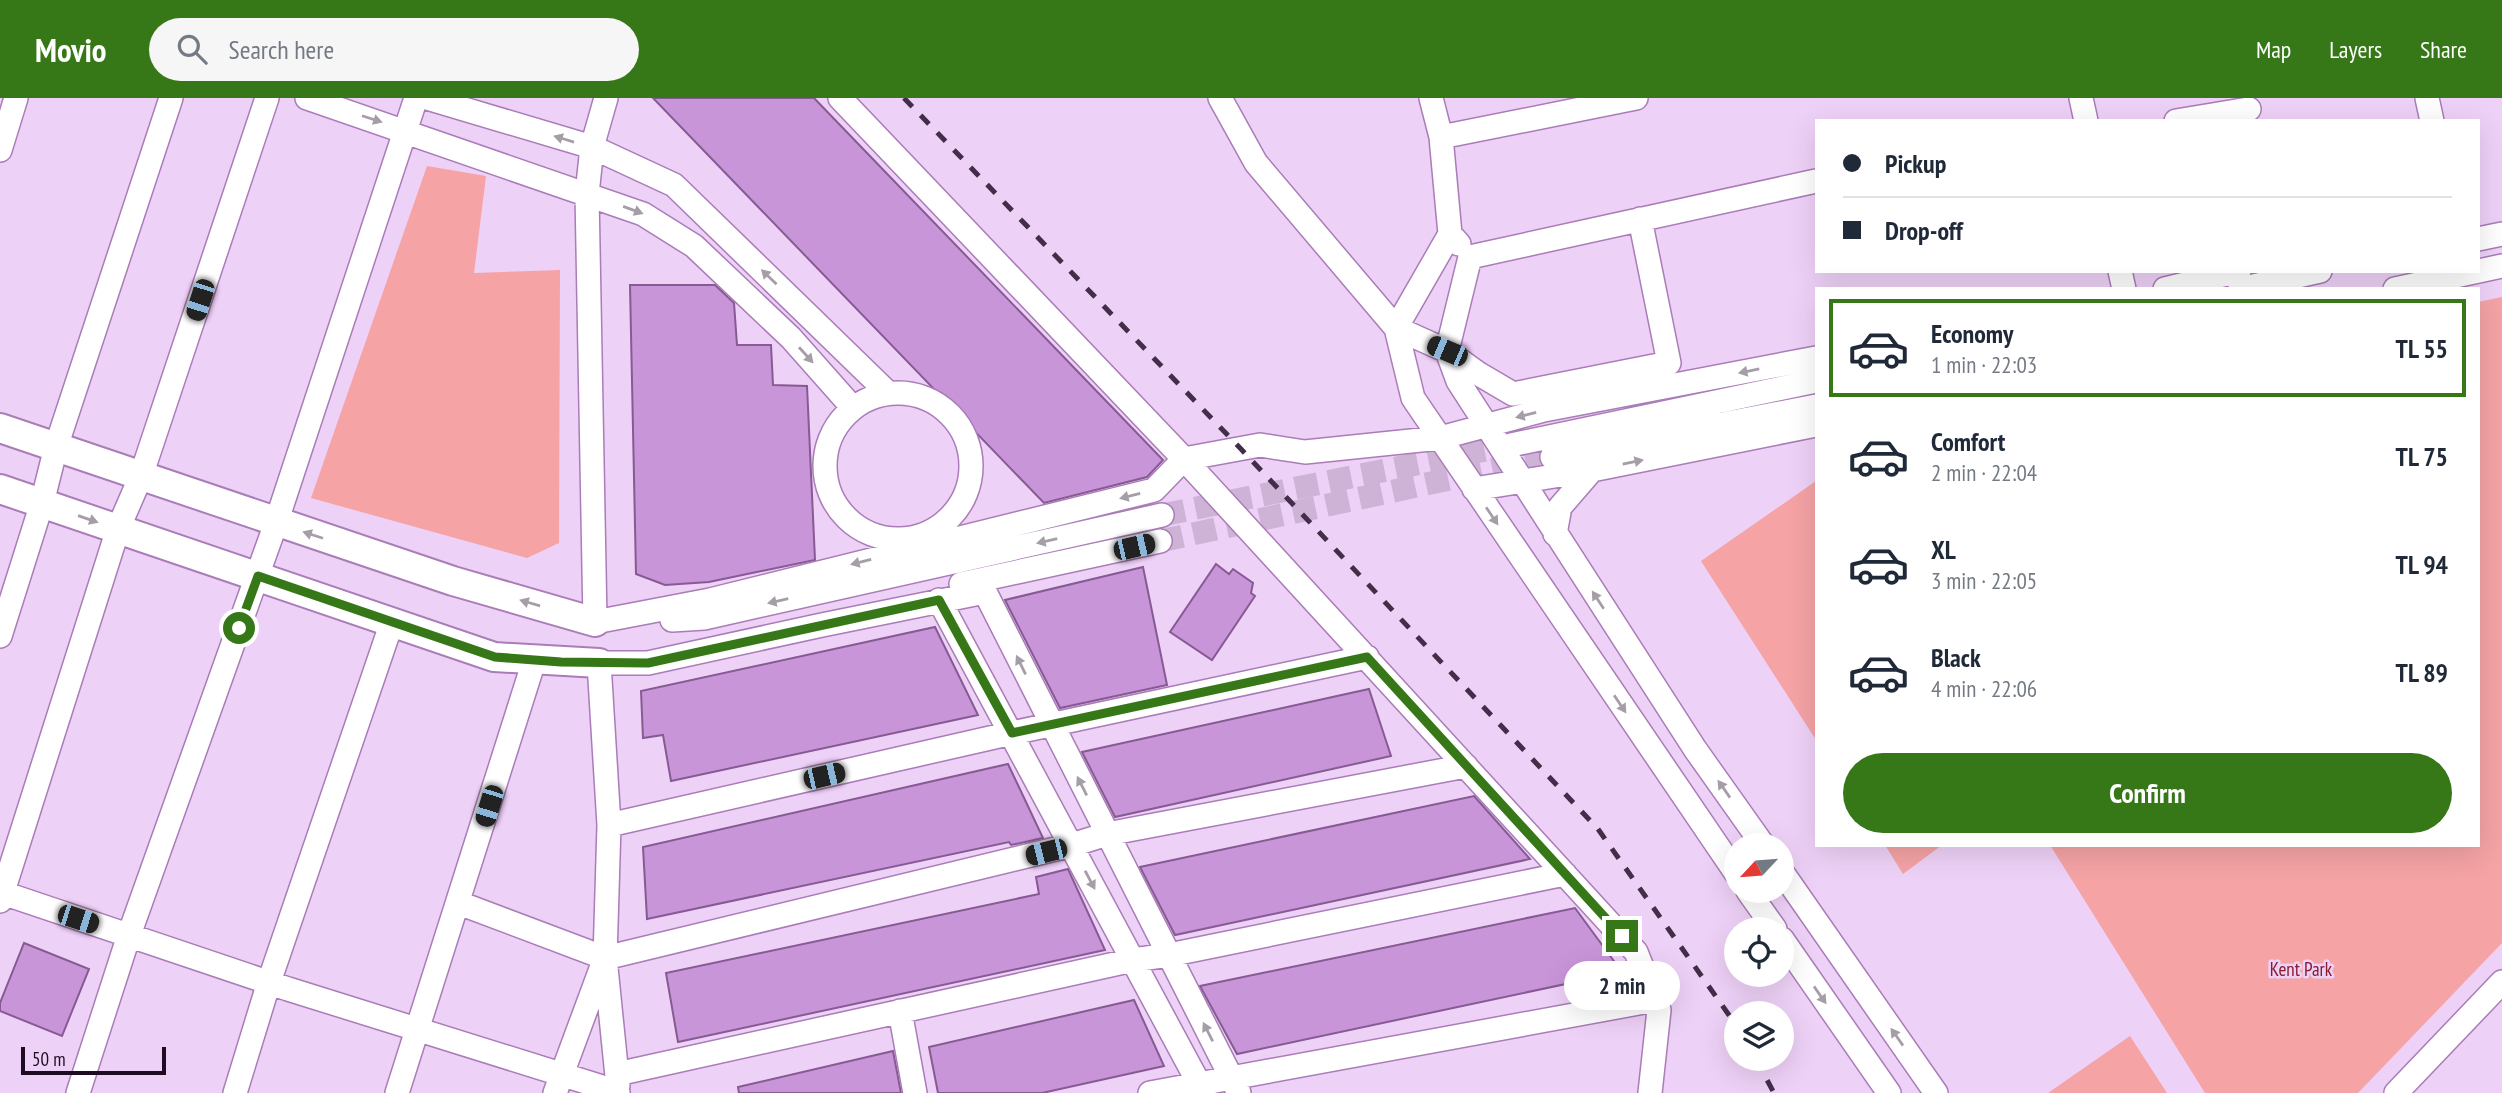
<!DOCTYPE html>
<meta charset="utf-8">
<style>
body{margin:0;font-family:"PT Sans Narrow",sans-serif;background:#f6f6f7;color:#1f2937;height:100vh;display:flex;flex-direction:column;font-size:26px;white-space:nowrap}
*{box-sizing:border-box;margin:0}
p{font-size:23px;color:#747a83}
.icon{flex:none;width:38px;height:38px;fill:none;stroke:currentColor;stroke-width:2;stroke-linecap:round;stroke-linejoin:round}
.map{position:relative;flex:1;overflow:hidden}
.drawer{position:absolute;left:1815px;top:189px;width:665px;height:560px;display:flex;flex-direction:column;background:#fff;border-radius:0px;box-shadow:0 7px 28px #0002}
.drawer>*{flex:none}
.guide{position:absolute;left:1815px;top:21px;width:665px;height:154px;border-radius:0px;box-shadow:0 7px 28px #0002;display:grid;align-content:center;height:154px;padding:0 28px;background:#fff}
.needle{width:46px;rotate:244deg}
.tools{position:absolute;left:1724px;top:735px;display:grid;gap:14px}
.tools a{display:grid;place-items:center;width:70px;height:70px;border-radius:50%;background:#fff;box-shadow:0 7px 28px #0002;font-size:35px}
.scale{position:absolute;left:21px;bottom:18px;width:145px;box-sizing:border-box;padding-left:7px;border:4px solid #1e0c23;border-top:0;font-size:19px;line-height:24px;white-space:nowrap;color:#1e0c23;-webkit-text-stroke:5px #eed1f7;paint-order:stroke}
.end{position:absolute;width:32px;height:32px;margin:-16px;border:9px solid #367817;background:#fff;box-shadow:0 0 0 4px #fff}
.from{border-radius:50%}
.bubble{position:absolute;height:49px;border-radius:24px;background:#fff;box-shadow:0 7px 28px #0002;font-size:23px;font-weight:600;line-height:49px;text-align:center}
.car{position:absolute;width:21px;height:42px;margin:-21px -10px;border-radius:9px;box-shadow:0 0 5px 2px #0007;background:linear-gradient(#222 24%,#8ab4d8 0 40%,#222 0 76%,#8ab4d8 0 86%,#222 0)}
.guide b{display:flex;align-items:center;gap:24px;height:66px;font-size:26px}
.guide b+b{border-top:2px solid #e0e1e3}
.guide i{width:18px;height:18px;background:#1f2937}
ul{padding:12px 0 0;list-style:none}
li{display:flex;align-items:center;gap:21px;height:98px;margin:0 14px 10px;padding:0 14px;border:4px solid transparent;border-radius:0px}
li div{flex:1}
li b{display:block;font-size:26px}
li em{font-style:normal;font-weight:600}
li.selected{border-color:#367817}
li>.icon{width:63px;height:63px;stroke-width:1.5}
.action{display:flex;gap:14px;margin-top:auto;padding:14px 28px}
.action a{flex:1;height:80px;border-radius:42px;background:#367817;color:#fff;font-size:28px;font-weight:600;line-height:80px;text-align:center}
header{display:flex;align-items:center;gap:42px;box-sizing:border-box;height:98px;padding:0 35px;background:#367817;color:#fff}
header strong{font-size:33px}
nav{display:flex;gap:38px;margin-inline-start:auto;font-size:24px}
.search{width:490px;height:63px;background:#f6f6f7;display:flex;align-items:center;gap:18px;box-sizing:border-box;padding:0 24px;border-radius:38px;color:#747a83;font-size:26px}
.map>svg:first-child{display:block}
.green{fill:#f5a3a5}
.building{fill:#c995d9;stroke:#865a93;stroke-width:2}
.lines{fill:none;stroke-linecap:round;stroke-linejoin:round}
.minor-tunnel{stroke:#cfb3d7;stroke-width:23;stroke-dasharray:23 11;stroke-linecap:butt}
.minor-casing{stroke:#aa7cb8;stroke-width:26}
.major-casing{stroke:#aa7cb8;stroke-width:32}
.minor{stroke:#fff;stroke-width:23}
.major{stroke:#fff;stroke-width:28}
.rail{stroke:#422e48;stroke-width:5;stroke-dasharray:12 12;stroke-linecap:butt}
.oneway{fill:#a59ea7}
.route{stroke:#367817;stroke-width:9}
.labels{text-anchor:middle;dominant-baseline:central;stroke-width:5;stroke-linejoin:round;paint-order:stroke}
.park-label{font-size:19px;fill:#861b2c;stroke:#eed1f7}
</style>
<header>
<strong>Movio</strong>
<div class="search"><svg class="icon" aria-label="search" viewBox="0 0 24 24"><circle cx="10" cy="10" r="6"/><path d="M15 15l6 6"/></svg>Search here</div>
<nav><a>Map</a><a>Layers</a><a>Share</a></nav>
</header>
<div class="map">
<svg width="2502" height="995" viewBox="0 0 2502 995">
<rect width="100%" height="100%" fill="#eed1f7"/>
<path class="green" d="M427,68L486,78L474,175L560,172L559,445L527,460L311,400Z
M2502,199V845L2358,995H2205L2050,747H2478V204Z
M1816,383V642L1701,463Z
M1885,747H1942L1903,776Z
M2130,938L2167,995H2048Z"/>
<path class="building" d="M653,0H814L1163,362L1147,379L1044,405Z
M630,187H715L734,205L737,247H771L773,287L807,288L815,462L709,484L665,487L636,476Z
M1216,466L1229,476L1233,471L1253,485L1251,495L1255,498L1212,562L1170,534Z
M1143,469L1167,587L1060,610L1005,502Z
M935,529L978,617L671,683L663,637L643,640L641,593Z
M1369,591L1391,658L1115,719L1082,654Z
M1008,666L1043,740L1011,747L1009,744L647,821L643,749Z
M1474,698L1530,761L1175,837L1140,769Z
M1068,771L1105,852L678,944L666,875L1039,796L1036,779Z
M1575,810L1622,874L1237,956L1200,888Z
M24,845L89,871L62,938L0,913V905Z
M1134,902L1164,968L1042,995H938L929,949Z
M893,953L901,995H739L738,989Z"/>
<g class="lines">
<path class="minor-tunnel" d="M1162,417L1511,347
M1160,443L1552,359"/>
<g class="minor-casing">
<path id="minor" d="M307,0L643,116L694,148L791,240L853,310
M427,0L592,49L674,87L888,295
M840,0L1184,361L1636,854L1659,912L1650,995
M1220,0L1256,65L1396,230L1413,300L1736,775
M1431,0L1441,39L1450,136L1459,146
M2081,0L2086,23
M2427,0L2432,23
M2176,23L2249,11
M1441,39L1636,0
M0,52L16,0
M1450,136L1396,230L1447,253L1479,276L1513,296L1669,265L1640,121
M2478,141L2502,136
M1470,159L1447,253L1458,283L1695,651L1763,747
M1470,159L1816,83
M2120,173L2124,191
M2165,191L2239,173
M2240,191L2320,173
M2395,191L2502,168
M825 368a73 73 0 1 1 146 0a73 73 0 1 1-146 0Z
M1511,347L1816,283
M1552,359L1816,308
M1474,391L1592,372
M1555,436L1560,409L1592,372L1816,327
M961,486L1160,443
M939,502L1204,995
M672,522L704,520L1162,417
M595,524L710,502L1154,392L1184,361L1260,347L1305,354L1440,340L1544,312L1816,260
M595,524L587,96L592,49L606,0
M0,538L42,405L56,349L171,0
M599,565H648L822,527L985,494L1239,995
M599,565L609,727L605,860L618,988
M609,727L1012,635L1367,559
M1782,774L1936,995
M1748,793L1775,831
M0,794L288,891L618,994
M0,803L118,431L141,378L267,0
M459,805L605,860L555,995
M1782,841L1889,995
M605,860L1072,747L1107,736L1466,668
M900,913L915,995
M617,976L1133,862L1169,857L1565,776
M78,995L129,837L276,425L416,0
M235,995L269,884L392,524
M397,995L534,563
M1150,995L1655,902
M2396,995L2502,884"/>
</g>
<g class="major-casing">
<path id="major" d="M0,330L453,483L595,524
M0,391L494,559L599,565"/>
</g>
<use href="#minor" class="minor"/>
<use href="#major" class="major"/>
<path class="rail" d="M904,0L1241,351L1598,731L1736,927
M1756,961L1774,995"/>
</g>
<defs><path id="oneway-solid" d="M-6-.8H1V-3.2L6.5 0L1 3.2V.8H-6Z" transform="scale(1.75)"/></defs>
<g class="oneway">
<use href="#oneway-solid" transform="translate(372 21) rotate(18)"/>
<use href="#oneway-solid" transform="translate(564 41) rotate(-163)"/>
<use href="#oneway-solid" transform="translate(633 112) rotate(20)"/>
<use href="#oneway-solid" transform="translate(769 179) rotate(-136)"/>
<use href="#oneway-solid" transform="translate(806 257) rotate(48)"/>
<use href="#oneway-solid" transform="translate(1749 273) rotate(169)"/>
<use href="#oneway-solid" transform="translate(1526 317) rotate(166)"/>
<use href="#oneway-solid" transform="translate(1633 364) rotate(-12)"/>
<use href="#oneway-solid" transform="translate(1130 398) rotate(166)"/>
<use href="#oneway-solid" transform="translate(1492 418) rotate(56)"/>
<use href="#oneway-solid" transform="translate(88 421) rotate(19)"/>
<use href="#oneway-solid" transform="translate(313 437) rotate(-162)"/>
<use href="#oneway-solid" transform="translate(1047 443) rotate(167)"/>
<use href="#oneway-solid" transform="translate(861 464) rotate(166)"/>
<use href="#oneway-solid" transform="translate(1598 502) rotate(-123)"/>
<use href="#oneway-solid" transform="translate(778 503) rotate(167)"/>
<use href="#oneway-solid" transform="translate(530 505) rotate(-164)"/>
<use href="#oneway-solid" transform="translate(1021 567) rotate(-116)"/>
<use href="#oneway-solid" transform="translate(1620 606) rotate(56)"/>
<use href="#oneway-solid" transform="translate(1082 688) rotate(-117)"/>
<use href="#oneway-solid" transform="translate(1724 691) rotate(-125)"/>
<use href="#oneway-solid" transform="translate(1090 782) rotate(62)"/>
<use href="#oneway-solid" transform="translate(1820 897) rotate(55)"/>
<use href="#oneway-solid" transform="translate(1208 934) rotate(-117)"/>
<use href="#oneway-solid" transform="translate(1897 939) rotate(-125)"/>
</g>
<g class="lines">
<path class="route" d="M239,530L258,478L495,559L561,564L648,565L939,502L1012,635L1367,559L1622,838"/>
</g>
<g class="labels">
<g class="park-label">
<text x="2301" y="871">Kent Park</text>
</g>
</g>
</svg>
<div class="tools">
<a><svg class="needle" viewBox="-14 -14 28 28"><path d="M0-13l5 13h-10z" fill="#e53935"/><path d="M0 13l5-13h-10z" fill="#747a83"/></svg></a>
<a><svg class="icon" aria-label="locate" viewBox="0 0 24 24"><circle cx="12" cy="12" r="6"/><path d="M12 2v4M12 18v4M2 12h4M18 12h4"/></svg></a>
<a><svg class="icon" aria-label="layers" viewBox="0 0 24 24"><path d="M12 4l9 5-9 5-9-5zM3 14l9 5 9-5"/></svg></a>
</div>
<div class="scale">50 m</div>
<i class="end from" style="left:239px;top:530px"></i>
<i class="end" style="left:1622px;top:838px"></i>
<div class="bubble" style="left:1564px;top:863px;width:116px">2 min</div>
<i class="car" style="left:200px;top:202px;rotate:198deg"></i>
<i class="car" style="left:1447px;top:253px;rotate:293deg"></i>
<i class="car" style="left:1134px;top:449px;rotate:77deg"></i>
<i class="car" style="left:824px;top:678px;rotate:77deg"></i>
<i class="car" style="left:489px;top:708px;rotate:197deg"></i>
<i class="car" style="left:1046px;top:754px;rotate:256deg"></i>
<i class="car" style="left:78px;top:821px;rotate:108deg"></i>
<div class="guide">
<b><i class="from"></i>Pickup</b>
<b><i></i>Drop-off</b>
</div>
<section class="drawer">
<ul>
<li class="selected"><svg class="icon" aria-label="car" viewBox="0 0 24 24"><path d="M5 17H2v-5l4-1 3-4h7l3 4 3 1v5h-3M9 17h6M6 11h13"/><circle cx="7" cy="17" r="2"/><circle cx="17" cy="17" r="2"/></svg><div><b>Economy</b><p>1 min · 22:03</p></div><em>TL 55</em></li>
<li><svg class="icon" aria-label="car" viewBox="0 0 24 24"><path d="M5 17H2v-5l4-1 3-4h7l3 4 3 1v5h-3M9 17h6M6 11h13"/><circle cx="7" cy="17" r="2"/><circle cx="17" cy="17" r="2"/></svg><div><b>Comfort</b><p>2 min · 22:04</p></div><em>TL 75</em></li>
<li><svg class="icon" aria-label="car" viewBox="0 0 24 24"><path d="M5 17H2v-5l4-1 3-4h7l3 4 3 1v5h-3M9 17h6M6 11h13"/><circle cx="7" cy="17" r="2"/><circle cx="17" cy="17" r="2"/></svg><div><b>XL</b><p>3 min · 22:05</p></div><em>TL 94</em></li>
<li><svg class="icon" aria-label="car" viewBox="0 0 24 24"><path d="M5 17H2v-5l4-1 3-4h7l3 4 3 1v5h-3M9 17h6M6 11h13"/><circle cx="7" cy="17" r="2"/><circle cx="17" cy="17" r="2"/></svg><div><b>Black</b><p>4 min · 22:06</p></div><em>TL 89</em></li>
</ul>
<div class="action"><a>Confirm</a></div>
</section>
</div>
